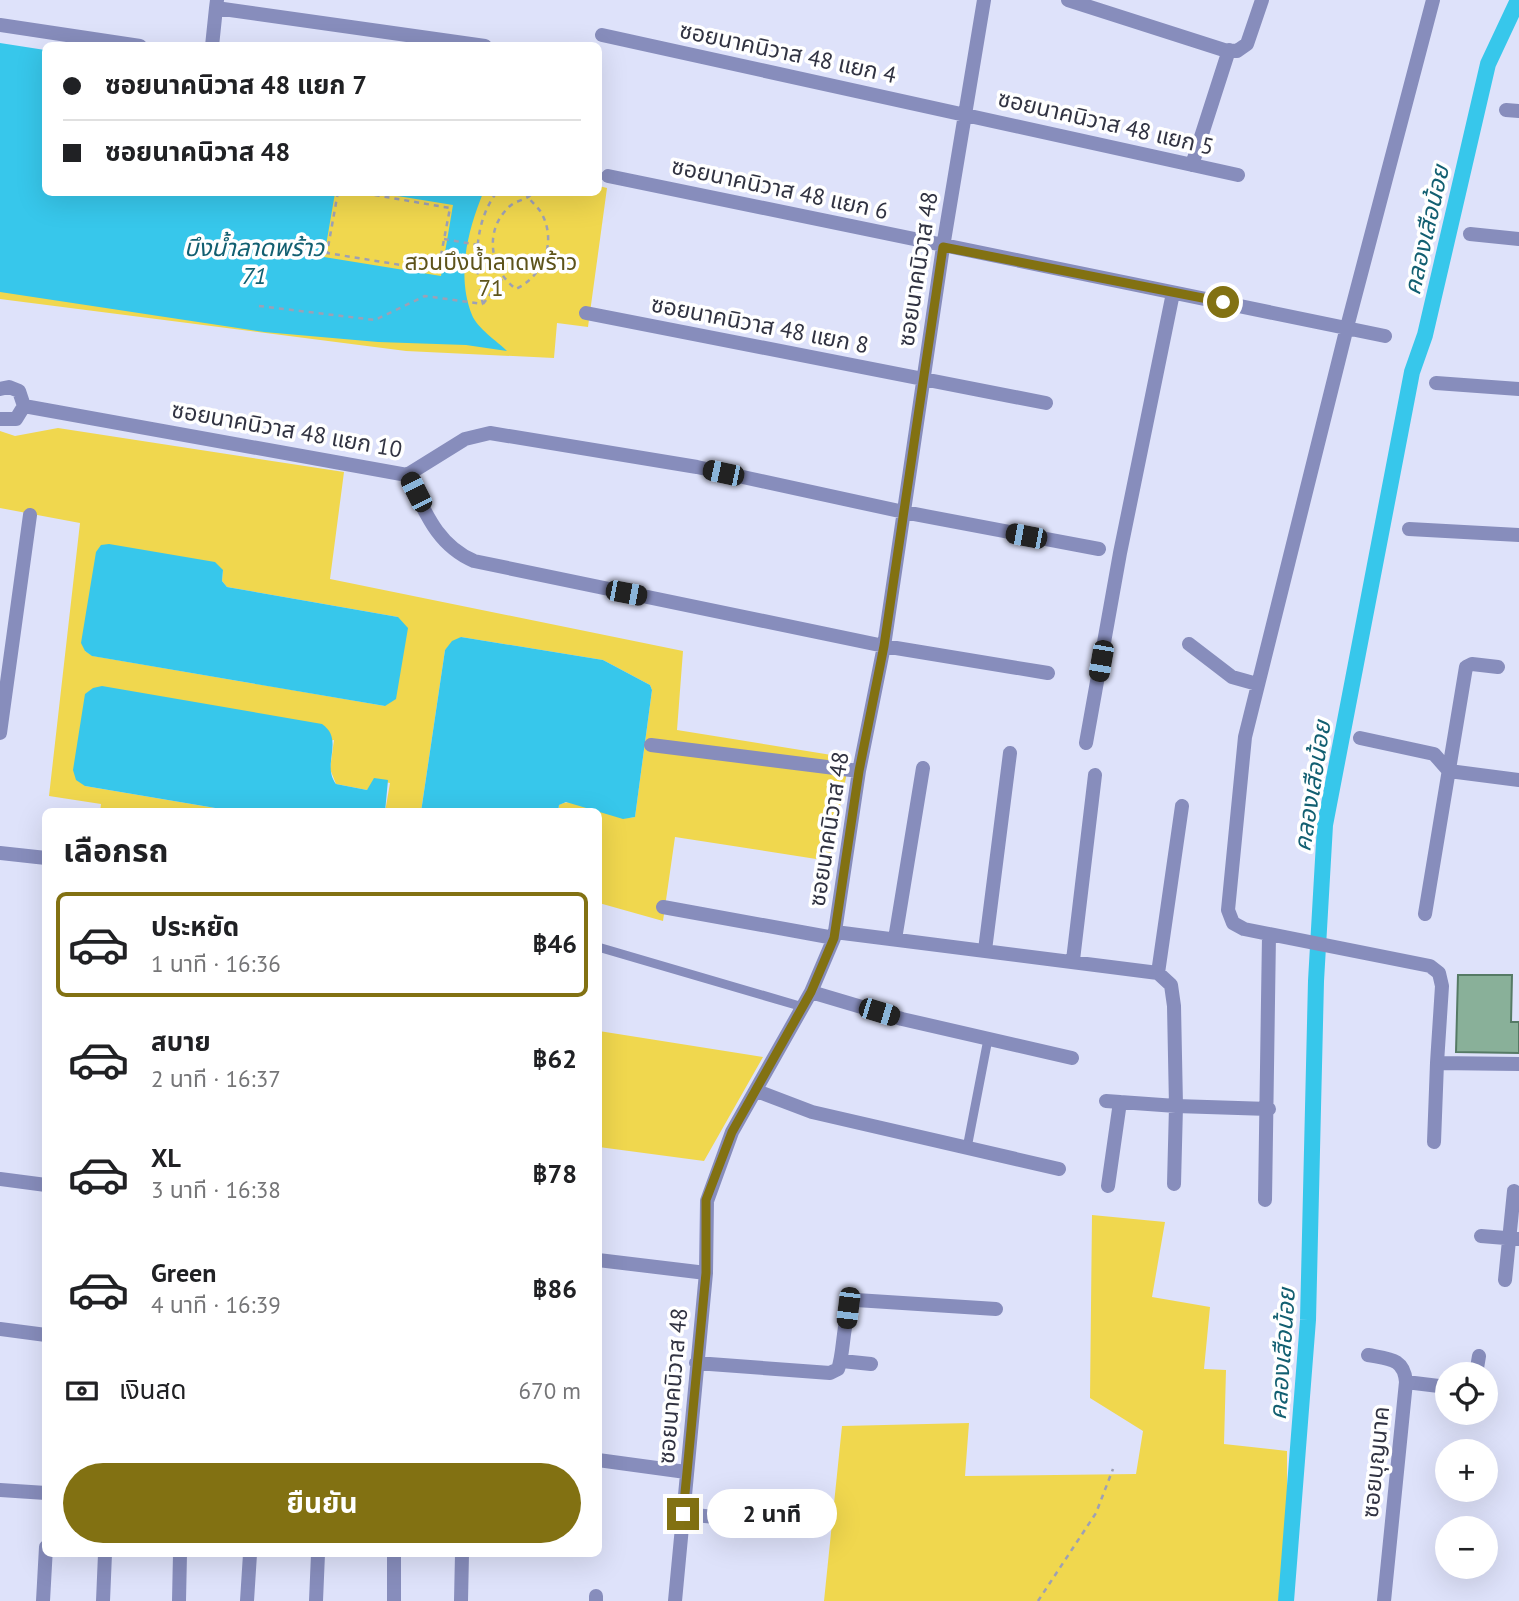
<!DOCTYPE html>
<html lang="th">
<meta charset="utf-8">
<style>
body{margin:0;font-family:"PT Sans","Noto Sans Thai",sans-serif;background:#f6f6f6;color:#202124;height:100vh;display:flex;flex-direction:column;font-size:26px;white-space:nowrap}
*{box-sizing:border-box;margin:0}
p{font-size:23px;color:#757577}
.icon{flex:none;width:38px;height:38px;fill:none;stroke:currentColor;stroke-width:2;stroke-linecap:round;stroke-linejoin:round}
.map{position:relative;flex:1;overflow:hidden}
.sheet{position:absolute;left:42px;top:808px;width:560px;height:749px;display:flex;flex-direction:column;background:#fff;border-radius:10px;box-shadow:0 7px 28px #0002}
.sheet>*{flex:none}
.hud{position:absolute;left:42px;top:42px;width:560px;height:154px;border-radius:10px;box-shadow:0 7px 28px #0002;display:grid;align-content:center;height:154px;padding:0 21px;background:#fff}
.controls{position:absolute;left:1435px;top:1362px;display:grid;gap:14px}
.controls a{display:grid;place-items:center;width:63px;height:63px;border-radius:50%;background:#fff;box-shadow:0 7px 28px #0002;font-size:35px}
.end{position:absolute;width:32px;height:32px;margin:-16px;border:9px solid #827112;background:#fff;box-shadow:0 0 0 4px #fff}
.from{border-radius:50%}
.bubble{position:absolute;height:49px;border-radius:24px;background:#fff;box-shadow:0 7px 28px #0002;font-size:23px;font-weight:700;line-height:49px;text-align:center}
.car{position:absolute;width:21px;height:42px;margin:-21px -10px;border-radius:9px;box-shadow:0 0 5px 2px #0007;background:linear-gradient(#222 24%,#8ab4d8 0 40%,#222 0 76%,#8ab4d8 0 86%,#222 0)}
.hud b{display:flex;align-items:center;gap:24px;height:66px;font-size:26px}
.hud b+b{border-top:2px solid #e0e0e0}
.hud i{width:18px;height:18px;background:#202124}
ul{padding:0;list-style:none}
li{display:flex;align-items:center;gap:21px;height:105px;margin:0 14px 10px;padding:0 7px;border:4px solid transparent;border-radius:10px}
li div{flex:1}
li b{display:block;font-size:26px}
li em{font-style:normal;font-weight:700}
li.active{border-color:#827112}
li>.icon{width:63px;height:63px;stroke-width:1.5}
h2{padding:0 21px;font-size:32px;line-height:84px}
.pay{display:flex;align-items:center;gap:18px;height:77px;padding:0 21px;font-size:26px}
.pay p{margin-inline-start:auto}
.button{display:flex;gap:14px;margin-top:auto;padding:14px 21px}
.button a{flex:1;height:80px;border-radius:42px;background:#827112;color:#fff;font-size:28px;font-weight:700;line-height:80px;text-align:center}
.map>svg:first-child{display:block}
.green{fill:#f0d74e;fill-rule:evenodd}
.water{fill:#37c7eb}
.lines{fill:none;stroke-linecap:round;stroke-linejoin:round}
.canal{stroke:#37c7eb;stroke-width:16}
.building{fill:#89b099;stroke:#557a65;stroke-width:2}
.path{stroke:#9da0b5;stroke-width:2.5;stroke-dasharray:5 5;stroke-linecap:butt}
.lane{stroke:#878dbc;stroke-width:9}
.street{stroke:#878dbc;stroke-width:14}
.route{stroke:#827112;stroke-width:9}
.labels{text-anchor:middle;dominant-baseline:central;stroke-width:7;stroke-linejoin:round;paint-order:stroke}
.street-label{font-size:23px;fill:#313342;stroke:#fff}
.park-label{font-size:23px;fill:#5d531b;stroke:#fff}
.water-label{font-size:24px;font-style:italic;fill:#125f71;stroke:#fff}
</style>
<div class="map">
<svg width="1519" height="1601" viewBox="0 0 1519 1601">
<rect width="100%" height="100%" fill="#dee2fa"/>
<path class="green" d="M0,44L46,192H598L599,186L607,188L588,327L557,323L554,358L406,351L0,299Z
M58,428L344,472L330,579L683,651L677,730L850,758L829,861L675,837L663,921L599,903L598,812H558L559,805C581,793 610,822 635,817L652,690L650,685L603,660L461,637L445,650L421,812H385L390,783L373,780L372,787L367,790L336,784L330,769L334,740L85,786L239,812H100L101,804L49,796L80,523L0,508V431L15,436ZM223,570L222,581L227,587L398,617L385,706L93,656L85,651Z
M599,1031L763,1057L704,1161L599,1147Z
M1092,1215L1165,1222L1152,1297L1210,1307L1204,1369L1226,1370L1224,1444L1287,1451V1530L1280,1601H824L842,1426L969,1423L965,1476L1136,1474L1143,1431L1090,1398Z"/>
<path class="water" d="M0,43L45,50L46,192L335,193L324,257L441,276L453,205L379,193H483C468,230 456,275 472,315C477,328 497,341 507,351L466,345L378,342L264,332L0,292Z
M109,544L215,562L223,570L222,581L227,587L398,617L408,628L396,699L385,706L92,656L85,651L81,643L96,552L101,545Z
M461,637L603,660L650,685L652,690L635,817L623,819L566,802L559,805L558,812H421L445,650L452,641Z
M102,686L322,724C345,740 321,764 336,784L367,790L374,778L388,780L385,812H239L85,786L76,780L73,770L85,694L93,688Z"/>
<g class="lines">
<path class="canal" d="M1286,1601L1308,1320L1316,981L1325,825L1412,372L1425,335L1488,64L1518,0"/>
</g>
<path class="building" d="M1458,975H1512L1511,1022H1519V1053L1456,1052Z"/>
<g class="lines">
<path class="path" d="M338,192L327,253L438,271L450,208L357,192
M525,192C529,201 538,206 542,214C557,243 543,276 516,289C490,270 483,230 510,206C517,200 527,200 534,192
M444,239L478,245
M483,304C474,268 473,223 497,192
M483,304L502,279
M259,306L375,320L425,296L483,304
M1038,1601L1096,1513L1113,1469"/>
<path class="lane" d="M598,947L803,1007
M967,1148L988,1039"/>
<path class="street" d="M217,0L216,8L485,46
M1068,0L1224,50L1237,51L1247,44L1262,0
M1433,0L1347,327L1245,737L1228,910L1233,923L1244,929L1430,966L1439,973L1442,986L1437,1063L1519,1064
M0,25L140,46
M602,35L1238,175
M212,46L216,8
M1506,110L1519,111
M1192,165L1229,50
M608,176L1385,336
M1470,234L1519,239
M586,313L1046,403
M1436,383L1519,389
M0,389L9,387L19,391L24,406L16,419H0
M24,406L407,475L465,439L490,433L697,467L904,512L1099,549
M407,475C424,509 436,545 474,561L884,646L1048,673
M1409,529L1519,535
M1189,644L1232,677L1257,684
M0,733L30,515
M1360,738L1434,754L1449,771
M1086,743L1120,553L1173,293
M651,745L859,771
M1449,771L1519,780
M0,853L46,858
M663,907L834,938
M1425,914L1466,667L1472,664L1498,667
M835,932L1158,973L1171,985L1174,1006L1176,1106L1269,1109
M895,939L923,768
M985,950L1010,753
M1073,960L1095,775
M1158,973L1182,806
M811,992L902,1019L1072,1058
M757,1091L812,1112L1059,1169
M1106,1101L1176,1106L1174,1184
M1434,1142L1437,1063
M0,1179L46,1185
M1108,1186L1120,1102
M1265,1200L1269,935
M1481,1236L1518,1239
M598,1260L706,1273
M1505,1280L1514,1191
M0,1329L46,1335
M1368,1355C1389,1359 1404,1358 1406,1382L1384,1601
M842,1361L871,1364
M696,1363L830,1373L838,1369C845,1352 842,1308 856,1300L996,1309
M1476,1374L1479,1356
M1406,1382L1447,1387
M598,1460L686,1472
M0,1490L46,1493
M683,1514L781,1523
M394,1554V1601
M43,1601L46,1547
M103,1601L105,1554
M179,1601L180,1554
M247,1601L250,1554
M316,1601L318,1554
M461,1601L462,1554
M596,1601V1596
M675,1601L706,1273L707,1201L732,1132L811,992L834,938L859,771L884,646L943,247L984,0"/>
</g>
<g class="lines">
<path class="route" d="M683,1514L706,1273V1200L732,1132L811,992L834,938L859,771L884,646L943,247L1223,302"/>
</g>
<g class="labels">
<g class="street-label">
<text transform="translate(788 52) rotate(12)">ซอยนาคนิวาส 48 แยก 4</text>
<text transform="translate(1106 122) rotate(13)">ซอยนาคนิวาส 48 แยก 5</text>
<text transform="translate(780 188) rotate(12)">ซอยนาคนิวาส 48 แยก 6</text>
<text transform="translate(917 269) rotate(-81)">ซอยนาคนิวาส 48</text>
<text transform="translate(760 324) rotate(11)">ซอยนาคนิวาส 48 แยก 8</text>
<text transform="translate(287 429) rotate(10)">ซอยนาคนิวาส 48 แยก 10</text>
<text transform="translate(828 829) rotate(-81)">ซอยนาคนิวาส 48</text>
<text transform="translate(672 1386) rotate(-85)">ซอยนาคนิวาส 48</text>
<text transform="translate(1375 1462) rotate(-84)">ซอยบุญนาค</text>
</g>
<g class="park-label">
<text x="491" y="261">สวนบึงน้ำลาดพร้าว<tspan x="491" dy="26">71</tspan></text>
</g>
<g class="water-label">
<text transform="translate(1426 230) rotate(-77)">คลองเสือน้อย</text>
<text x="254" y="247">บึงน้ำลาดพร้าว<tspan x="254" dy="28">71</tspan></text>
<text transform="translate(1312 786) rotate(-81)">คลองเสือน้อย</text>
<text transform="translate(1282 1354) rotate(-86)">คลองเสือน้อย</text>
</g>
</g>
</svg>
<div class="controls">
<a><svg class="icon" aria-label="locate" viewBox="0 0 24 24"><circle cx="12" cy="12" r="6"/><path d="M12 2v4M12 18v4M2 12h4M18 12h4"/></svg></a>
<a>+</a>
<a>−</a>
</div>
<i class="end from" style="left:1223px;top:302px"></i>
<i class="end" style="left:683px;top:1514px"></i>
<div class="bubble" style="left:707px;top:1489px;width:130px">2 นาที</div>
<i class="car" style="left:723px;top:473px;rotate:282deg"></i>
<i class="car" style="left:416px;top:492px;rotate:333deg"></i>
<i class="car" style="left:1026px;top:536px;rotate:281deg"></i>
<i class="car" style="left:626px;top:593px;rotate:101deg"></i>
<i class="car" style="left:1101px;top:661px;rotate:190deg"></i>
<i class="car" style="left:879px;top:1012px;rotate:107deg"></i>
<i class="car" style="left:848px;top:1308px;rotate:187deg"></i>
<div class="hud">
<b><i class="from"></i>ซอยนาคนิวาส 48 แยก 7</b>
<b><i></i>ซอยนาคนิวาส 48</b>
</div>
<section class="sheet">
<h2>เลือกรถ</h2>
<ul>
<li class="active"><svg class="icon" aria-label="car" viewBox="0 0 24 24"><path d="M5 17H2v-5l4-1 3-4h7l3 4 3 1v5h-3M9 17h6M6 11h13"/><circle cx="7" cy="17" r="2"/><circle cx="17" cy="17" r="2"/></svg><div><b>ประหยัด</b><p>1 นาที · 16:36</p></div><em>฿46</em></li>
<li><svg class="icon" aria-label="car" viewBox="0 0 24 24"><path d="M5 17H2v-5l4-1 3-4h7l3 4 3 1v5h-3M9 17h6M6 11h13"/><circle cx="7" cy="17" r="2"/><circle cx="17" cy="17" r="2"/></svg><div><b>สบาย</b><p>2 นาที · 16:37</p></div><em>฿62</em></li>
<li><svg class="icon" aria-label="car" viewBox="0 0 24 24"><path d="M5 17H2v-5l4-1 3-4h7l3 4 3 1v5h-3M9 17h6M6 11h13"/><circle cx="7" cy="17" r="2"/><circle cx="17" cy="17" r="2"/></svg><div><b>XL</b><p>3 นาที · 16:38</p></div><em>฿78</em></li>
<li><svg class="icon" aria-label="car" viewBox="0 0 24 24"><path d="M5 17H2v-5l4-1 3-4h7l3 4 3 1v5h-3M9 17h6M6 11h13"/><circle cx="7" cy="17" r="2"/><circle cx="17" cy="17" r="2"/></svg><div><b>Green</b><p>4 นาที · 16:39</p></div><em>฿86</em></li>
</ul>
<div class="pay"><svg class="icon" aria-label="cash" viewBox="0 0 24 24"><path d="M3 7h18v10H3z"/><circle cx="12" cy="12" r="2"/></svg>เงินสด<p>670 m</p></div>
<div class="button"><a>ยืนยัน</a></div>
</section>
</div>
